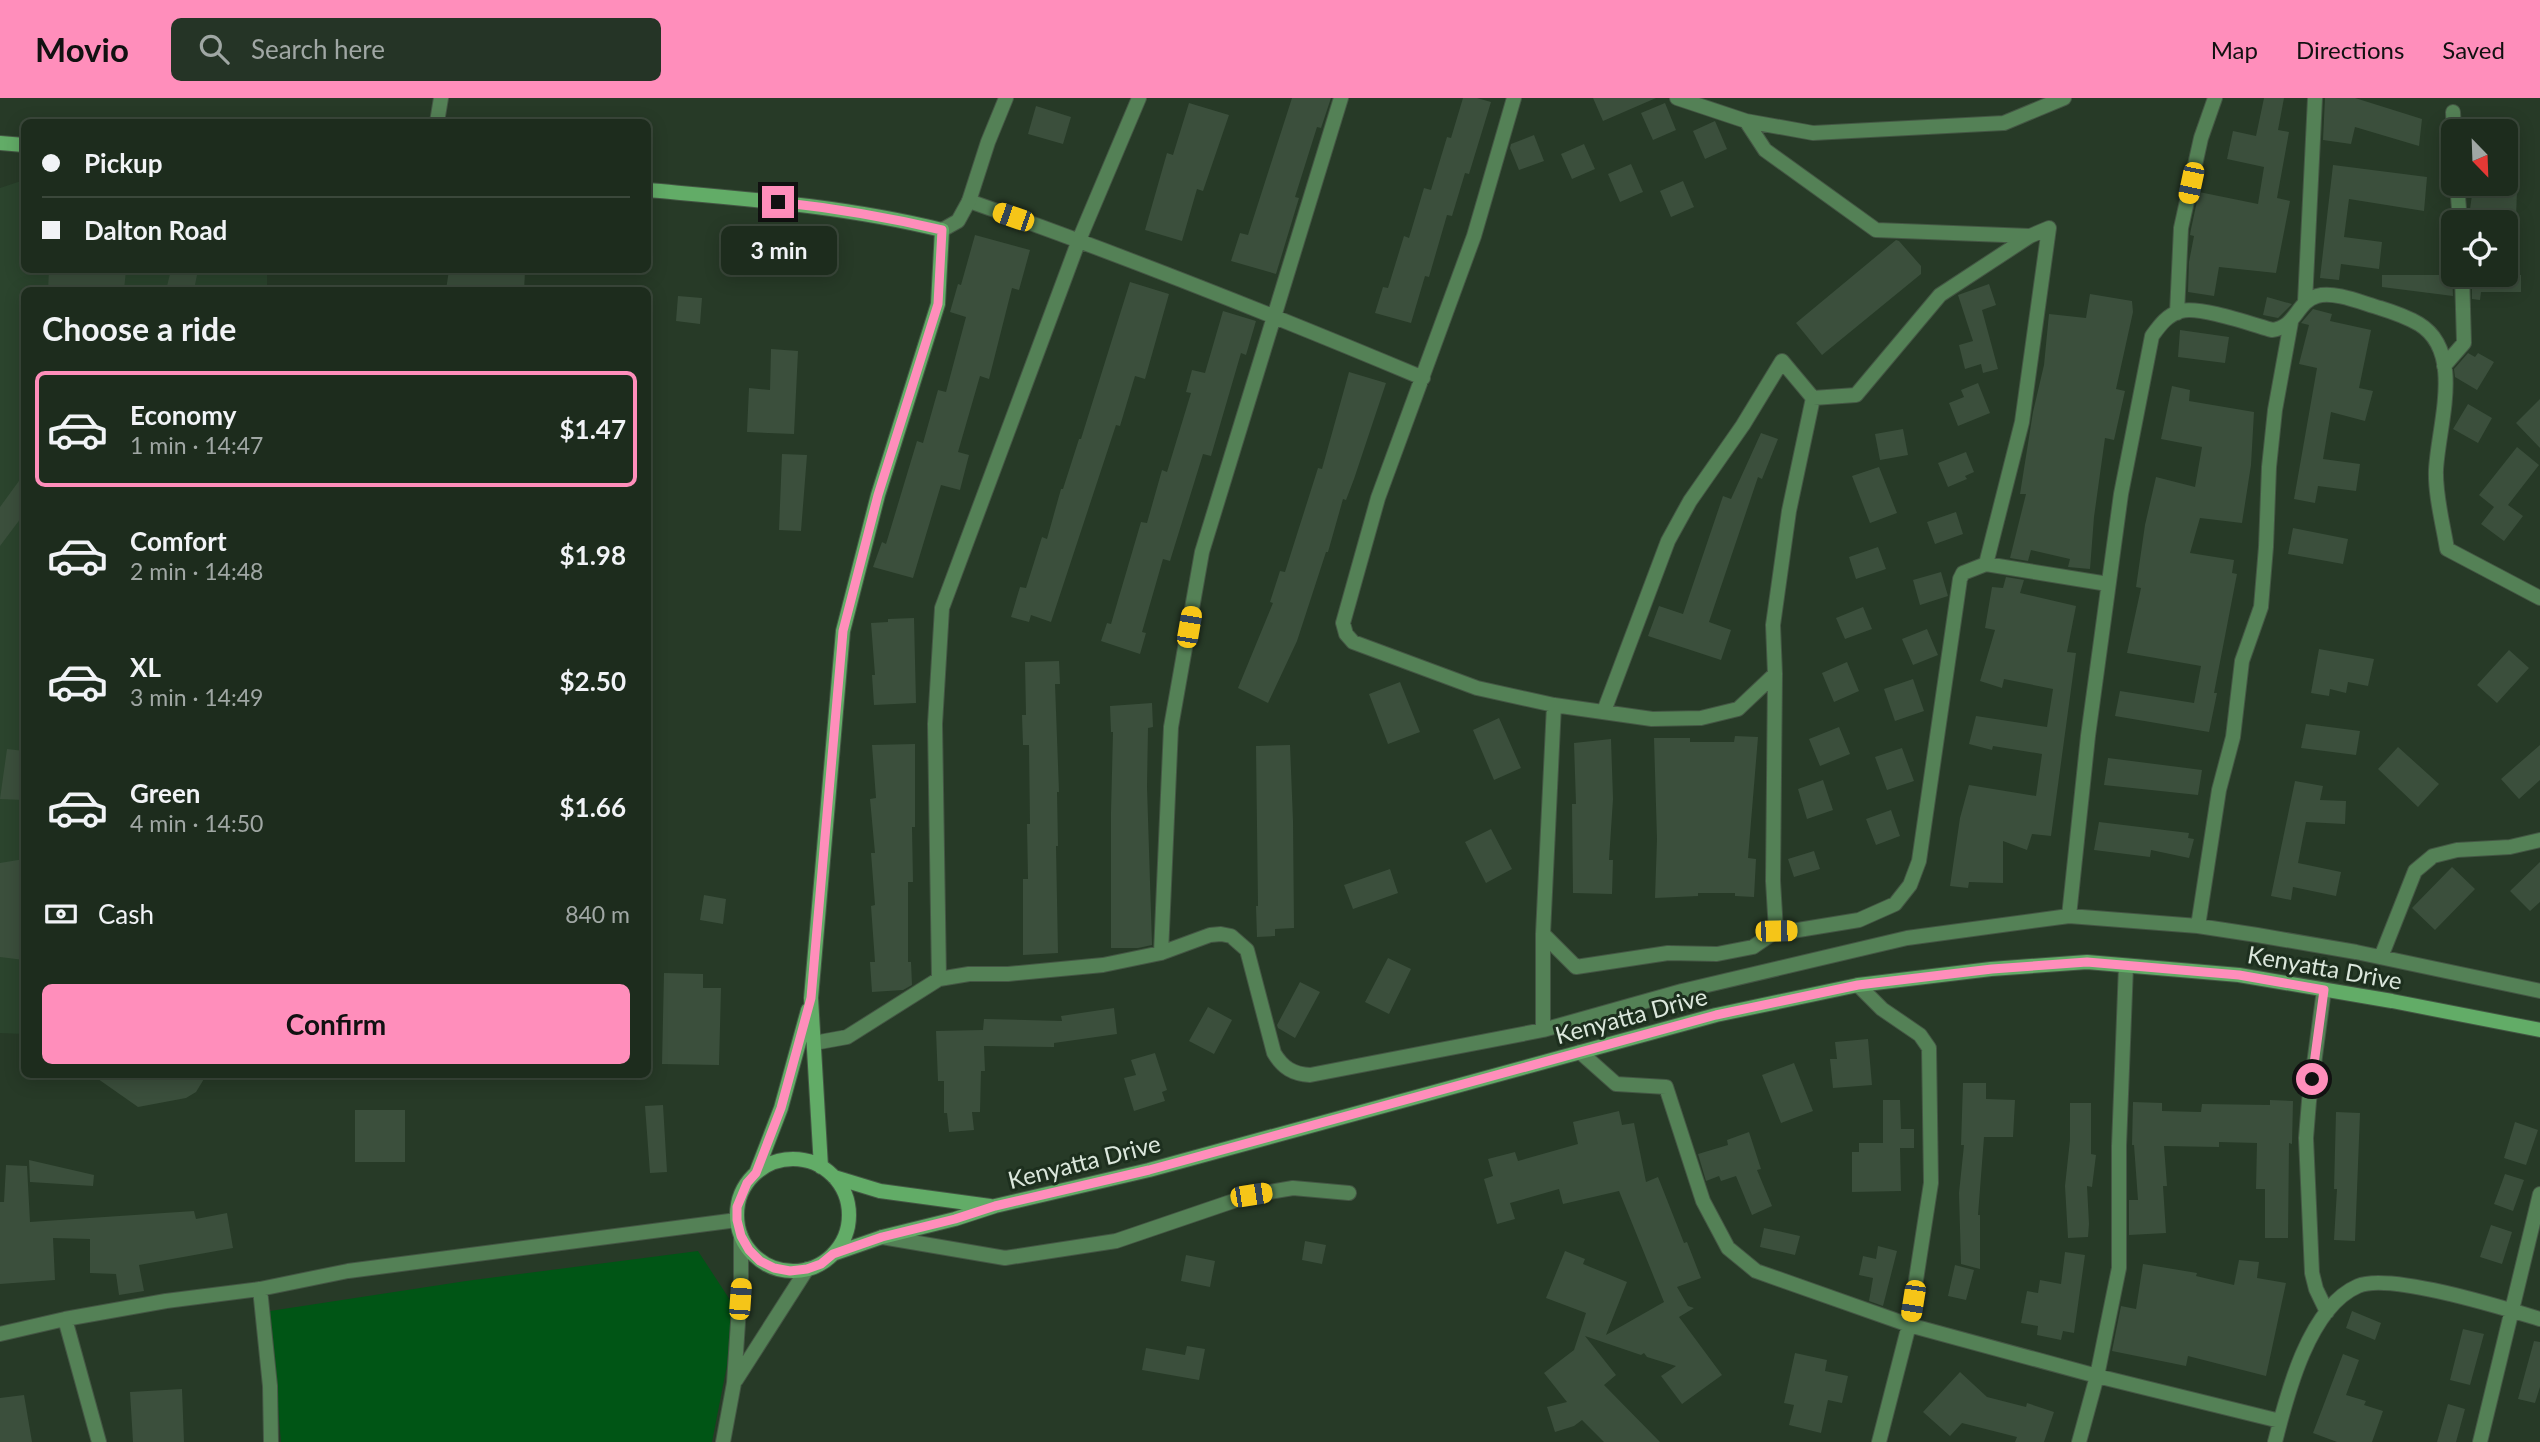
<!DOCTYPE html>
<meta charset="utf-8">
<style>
body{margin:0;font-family:Lato,sans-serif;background:#253426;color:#f1f3f6;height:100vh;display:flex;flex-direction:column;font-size:26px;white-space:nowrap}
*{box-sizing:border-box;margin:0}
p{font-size:23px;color:#a0a7a4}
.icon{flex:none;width:38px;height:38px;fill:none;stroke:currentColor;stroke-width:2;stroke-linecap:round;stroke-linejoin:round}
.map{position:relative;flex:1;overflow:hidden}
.drawer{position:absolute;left:21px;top:189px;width:630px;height:791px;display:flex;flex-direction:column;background:#1d2c1d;border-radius:10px;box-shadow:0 4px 18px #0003,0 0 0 2px #3b483b}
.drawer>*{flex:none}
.banner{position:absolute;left:21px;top:21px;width:630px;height:154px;border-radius:10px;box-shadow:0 4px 18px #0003,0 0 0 2px #3b483b;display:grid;align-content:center;height:154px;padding:0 21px;background:#1d2c1d}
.needle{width:46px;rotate:157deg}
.tools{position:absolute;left:2441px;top:21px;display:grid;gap:14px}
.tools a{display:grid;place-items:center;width:77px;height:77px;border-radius:10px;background:#1d2c1d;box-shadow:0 4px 18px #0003,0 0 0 2px #3b483b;font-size:35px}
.end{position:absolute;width:32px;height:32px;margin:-16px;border:9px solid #ff8ebb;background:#111;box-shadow:0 0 0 4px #111}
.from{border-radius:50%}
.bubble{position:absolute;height:49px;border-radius:10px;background:#1d2c1d;box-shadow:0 4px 18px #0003,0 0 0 2px #3b483b;font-size:23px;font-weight:700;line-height:49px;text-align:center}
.car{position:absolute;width:21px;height:42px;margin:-21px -10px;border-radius:9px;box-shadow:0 0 5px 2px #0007;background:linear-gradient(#f5c518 24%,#345 0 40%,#f5c518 0 76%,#345 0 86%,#f5c518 0)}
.banner b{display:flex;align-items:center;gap:24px;height:66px;font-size:26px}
.banner b+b{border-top:2px solid #3b483b}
.banner i{width:18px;height:18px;background:#f1f3f6}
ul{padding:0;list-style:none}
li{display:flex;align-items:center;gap:21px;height:116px;margin:0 14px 10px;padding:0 7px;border:4px solid transparent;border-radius:10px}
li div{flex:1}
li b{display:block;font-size:26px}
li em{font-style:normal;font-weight:700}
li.on{border-color:#ff8ebb}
li>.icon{width:63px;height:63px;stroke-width:1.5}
h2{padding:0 21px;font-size:32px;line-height:84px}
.pay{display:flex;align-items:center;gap:18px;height:77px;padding:0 21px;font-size:26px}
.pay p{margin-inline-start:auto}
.button{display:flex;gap:14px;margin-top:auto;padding:14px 21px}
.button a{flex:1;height:80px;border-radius:10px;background:#ff8ebb;color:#111;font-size:28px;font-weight:700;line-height:80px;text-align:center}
header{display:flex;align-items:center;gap:42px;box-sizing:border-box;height:98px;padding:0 35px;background:#ff8ebb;color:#111}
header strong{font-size:33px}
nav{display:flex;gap:38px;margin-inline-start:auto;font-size:24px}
.search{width:490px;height:63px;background:#253426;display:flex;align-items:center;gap:18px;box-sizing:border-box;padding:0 24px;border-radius:10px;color:#a0a7a4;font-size:26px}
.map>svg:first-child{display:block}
.built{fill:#2b442d}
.green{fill:#005515}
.building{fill:#3b4f3c}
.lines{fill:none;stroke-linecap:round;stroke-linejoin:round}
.minor-casing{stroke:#445644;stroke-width:16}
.tertiary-casing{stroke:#445644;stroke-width:16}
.secondary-casing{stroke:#445644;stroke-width:16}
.minor{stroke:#548156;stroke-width:14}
.tertiary{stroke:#548156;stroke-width:14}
.secondary{stroke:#62ac67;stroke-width:14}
.route{stroke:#ff8ebb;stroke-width:9}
.labels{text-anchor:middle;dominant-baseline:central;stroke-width:6;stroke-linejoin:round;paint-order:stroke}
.street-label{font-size:24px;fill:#dbe7dc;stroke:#1d2f1e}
</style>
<header>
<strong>Movio</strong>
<div class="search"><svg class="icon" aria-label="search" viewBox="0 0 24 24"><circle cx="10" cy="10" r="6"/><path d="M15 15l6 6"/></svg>Search here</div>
<nav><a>Map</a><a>Directions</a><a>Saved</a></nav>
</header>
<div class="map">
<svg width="2540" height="1344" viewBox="0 0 2540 1344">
<rect width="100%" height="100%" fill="#273a27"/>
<path class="built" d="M24,82V172H267V192H24V936L0,935V90Z"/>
<path class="green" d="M698,1153L732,1205L727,1267L712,1344H281L270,1213L466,1183Z"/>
<path class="building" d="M1292,0H1331L1321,30L1317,29L1295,99L1299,100L1276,176L1231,163L1240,135L1248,137Z
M1463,0H1477L1491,4L1469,76L1465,75L1452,118L1447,117L1429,179L1425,178L1411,225L1375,215L1383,189L1388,190L1404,138L1409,140L1424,90L1431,92L1447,39L1451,40Z
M1593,0H1656L1603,23Z
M2264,0H2284L2278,32L2289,34L2277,100L2290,103L2276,175L2219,169L2214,198L2188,194L2189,164L2194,138L2190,137L2191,131L2199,94L2258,106L2264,69L2227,61L2233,33L2256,38Z
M2325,0H2355L2422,21L2419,48L2355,29L2351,46L2323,42Z
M1189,5L1229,17L1203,93L1197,91L1182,143L1145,132L1167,55L1173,57Z
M1665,5L1676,32L1653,42L1641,15Z
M1036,8L1071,19L1063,46L1028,36Z
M1715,23L1727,51L1705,61L1693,33Z
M1534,37L1544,63L1519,72L1510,50L1511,46Z
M1584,46L1595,71L1572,81L1561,56Z
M1631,66L1643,94L1620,104L1608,76Z
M2333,67L2427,79L2424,113L2349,101L2344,139L2382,144L2379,171L2341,166L2339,182L2320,180Z
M1683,83L1694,109L1671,119L1660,93Z
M2473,90L2517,92L2516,120L2469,118Z
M975,137L1030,152L1019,192L1012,190L989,281L980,278L958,354L969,357L960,392L941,387L913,480L873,469L882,444L886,446L917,343L923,345L938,292L946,294L966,219L950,214L958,186L961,187Z
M1896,142L1899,143L1921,168V176L1822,257L1796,225Z
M49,172H126L124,192H48Z
M171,172H198L194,192L167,188Z
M449,172L525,174L524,192H446Z
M2382,177H2452L2453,198L2382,189Z
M2472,177H2521V194H2481L2480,202L2472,201Z
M1130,184L1169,196L1145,281L1135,278L1120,328L1116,327L1051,524L1031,517L1029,524L1011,519L1020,489L1026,490L1042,439L1047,441L1061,391H1063L1079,341H1081Z
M1989,186L1996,207L1982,212L1998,271L1983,275L1981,266L1965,271L1959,247L1973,243L1958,197Z
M2090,196L2132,203L2133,214L2116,291L2125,293L2114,342L2105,340L2094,419L2090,471L2068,469L2070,461L2031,452L2028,463L2010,460L2026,396H2020L2033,314L2044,267L2049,216L2086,220Z
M678,198L702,200L700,226L676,223Z
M2267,199L2292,206L2278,220L2263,217Z
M2313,211L2332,216L2330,223L2371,232L2359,290L2373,293L2365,323L2331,314L2323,361L2360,366L2356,393L2318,388L2315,405L2294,401L2317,270L2299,266L2309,227L2301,225Z
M1223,213L1256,223L1246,257L1241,255L1211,358L1203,356L1170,463L1163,461L1142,534L1146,535L1140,556L1101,543L1107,525L1111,526L1141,424L1147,425L1162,372L1167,374L1191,295L1186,294L1192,272L1205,275Z
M2180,232L2229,239L2225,265L2178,259Z
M771,251L798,253L794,336L747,334L749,290L770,292Z
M2468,255L2475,259L2478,255L2494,264L2477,292L2455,279L2454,271Z
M1349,274L1386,285L1354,381L1346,402L1343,401L1328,454H1326L1297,543L1268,605L1238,590L1273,505L1270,504L1280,473L1285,474L1318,370L1322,371Z
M1978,285L1990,315L1958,328L1949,305L1964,299L1961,292Z
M2172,288L2190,292L2189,303L2254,314L2251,367L2242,425L2200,420L2190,455L2234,462L2232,475L2237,476L2214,595H2217L2209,634L2115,618L2120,593L2194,605L2201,568L2127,555L2141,490L2136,489L2145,427L2156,379L2195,389L2202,349L2161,341Z
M2540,301V350L2516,325Z
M2468,306L2492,320L2478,345L2453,331Z
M1903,331L1908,357L1880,362L1875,336Z
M1761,335L1778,341L1762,381L1758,379L1709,524L1731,532L1721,562L1648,538L1659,508L1683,516L1723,398L1731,401Z
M2517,349L2539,367L2508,407L2523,418L2504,443L2481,426L2494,409L2479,397Z
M1966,354L1974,374L1965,378L1967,381L1948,389L1938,365Z
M782,356L807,357L801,433L779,432Z
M1879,369L1897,415L1870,425L1852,378Z
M24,376V416L0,448V409Z
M1956,414L1963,436L1935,446L1927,424Z
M2293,430L2348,441L2343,466L2288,456Z
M1878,449L1886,471L1856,481L1849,459Z
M1941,474L1948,498L1920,507L1913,482Z
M2006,479L2024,482L2020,495L2076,508L2067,554L2076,555L2051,738L2032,736L2027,752L2003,743V785L1969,784L1968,790L1950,788L1960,720L1969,687L2036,698L2042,656L1993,648L1992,652L1969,646L1976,618L2047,629L2053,591L2004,581L2002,590L1980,583L1995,532L1985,530L1992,489L2003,490Z
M1863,509L1872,531L1845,541L1836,520Z
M914,520L916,605L874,607L872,577H875L871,525L888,524V521Z
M1927,531L1938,557L1913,567L1902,541Z
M2319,551L2374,561L2368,588L2348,584L2346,595L2330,591L2329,598L2311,595Z
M2509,552L2529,570L2497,605L2477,587Z
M1059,563L1060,586H1055L1059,694H1057L1058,748H1056L1058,855L1023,857V781H1028L1027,726H1030L1029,647H1023L1022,617H1026L1025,564Z
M1847,564L1859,593L1834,604L1822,575Z
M1913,581L1924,613L1895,623L1884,591Z
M1400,584L1420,634L1388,646L1369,596Z
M1152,605L1153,629L1148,630L1147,689L1152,847L1138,850H1111V715L1113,634H1111L1110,608Z
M1499,620L1521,670L1494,682L1473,632Z
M2306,626L2360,633L2356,657L2301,650Z
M1839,629L1850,656L1820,668L1809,641Z
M1735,638L1758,639L1748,760L1756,761L1754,799L1735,798V795H1698V798L1655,800L1657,741L1654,640H1690V644H1734Z
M1611,641L1613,701L1609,762H1613L1612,796L1573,795L1572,706H1576L1574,645Z
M915,646V729H912L913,784H908V864H911L912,887L903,892L872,894L870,864H875L871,808L875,807L871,755H875L870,701L876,700L872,647Z
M1290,647L1293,723L1294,830L1275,831V838L1257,839L1256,808H1258L1256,648Z
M2540,647V682L2519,701L2501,681Z
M2398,649L2439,686L2418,709L2378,671Z
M1902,650L1914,683L1887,692L1875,659Z
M7,651L24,653V702L0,701Z
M2108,660L2202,672L2198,697L2104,687Z
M1823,682L1833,712L1807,721L1798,691Z
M2295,683L2323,688L2320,702L2346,703L2345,726L2306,724L2298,765L2341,774L2336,798L2293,789L2291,802L2271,798Z
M1891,712L1900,738L1876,747L1866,721Z
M2099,724L2189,735L2188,740L2194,741L2189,760L2151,752L2150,759L2094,752Z
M1491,731L1512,771L1486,785L1465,744Z
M1814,753L1820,771L1794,779L1788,761Z
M24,761V862L0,859V765Z
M2540,764V804L2530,813L2510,793Z
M2452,769L2475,791L2435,832L2412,810Z
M1390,771L1398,795L1353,811L1344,787Z
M704,797L726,801L723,826L700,822Z
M1388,860L1411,871L1389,916L1365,904Z
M664,875L703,876V890H721L719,967L662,966Z
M1300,884L1320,894L1295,940L1278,930L1277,927Z
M1208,909L1232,922L1214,956L1189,943Z
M1114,910L1117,936L1054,945V949L984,948L985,973H981L980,1014H972L974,1032L949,1034L947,1015H944V983H938L936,933L983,932L984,921L1062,923L1061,918Z
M1868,941L1872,987L1833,990L1830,961H1837L1835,944Z
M1155,955L1167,992L1162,994L1165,1003L1134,1013L1124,980L1136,977L1131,962Z
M1794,965L1813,1013L1781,1025L1762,977Z
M91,976H207L196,994L186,1000L138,1009Z
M1963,985H1986V1001L2015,1002L2013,1039H1984L1978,1117H1980V1171L1961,1166L1959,1095L1964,1047H1961Z
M1883,1002H1900L1901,1031H1914V1050H1900L1901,1093L1852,1094V1054H1859V1045H1883Z
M2270,1002L2293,1003L2292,1046L2289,1045L2288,1140H2265V1091H2256L2257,1045L2219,1044V1049L2164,1048L2167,1088H2163L2166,1135L2129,1137V1102H2138L2134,1047H2132L2133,1004L2162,1005V1013L2201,1014L2202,1006L2270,1007Z
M2070,1005H2091V1056L2096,1057L2092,1089L2087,1088L2089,1126L2088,1139L2068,1140L2065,1088L2070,1042Z
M663,1007L667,1074L650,1075L645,1008Z
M355,1012H405V1064H355Z
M1619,1013L1622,1027L1634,1025L1646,1084L1658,1079L1684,1145L1687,1144L1701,1180L1677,1189L1688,1208L1694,1210L1679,1219L1722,1277L1682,1306L1661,1278L1676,1268L1647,1259L1644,1255L1641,1257L1585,1238L1616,1277L1604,1287L1660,1344H1604L1582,1322L1574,1328L1555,1334L1547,1309L1567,1304L1544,1275L1574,1252L1586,1215L1546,1200L1565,1153L1585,1161L1583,1166L1627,1184L1606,1237L1664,1204L1619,1093L1563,1106L1559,1091L1510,1105L1515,1121L1497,1126L1484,1081L1493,1078L1488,1061L1515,1054L1518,1063L1578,1046L1573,1024Z
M2336,1014L2360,1015L2355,1143L2334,1142L2337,1091H2334Z
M2515,1024L2538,1032L2526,1067L2504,1060Z
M1749,1034L1761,1071L1757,1072L1772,1108L1752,1117L1736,1078L1721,1083L1719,1078L1706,1083L1698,1056L1728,1047L1727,1042Z
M29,1062L94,1077L93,1088L30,1084Z
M6,1067L27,1068L30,1124L194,1113L196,1121L227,1115L233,1150L139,1167L144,1193L119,1197L116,1176L90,1175V1141L53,1140L55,1182L0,1186V1104H4Z
M2505,1076L2524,1082L2513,1113L2494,1106Z
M2491,1127L2512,1134L2502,1166L2480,1159Z
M1764,1130L1800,1138L1795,1157L1760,1149Z
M1305,1143L1326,1147L1322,1166L1302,1162Z
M1878,1148L1897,1153L1883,1208L1869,1203L1873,1180L1859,1177L1863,1158L1876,1161Z
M2065,1154L2085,1157L2074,1235L2063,1233L2061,1242L2037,1237L2038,1228L2021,1225L2027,1193L2038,1195L2040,1182L2061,1186Z
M1186,1157L1215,1163L1210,1189L1181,1183Z
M2239,1162L2259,1164L2257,1180L2286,1185L2266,1278L2188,1258L2186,1268L2112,1253L2121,1208L2136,1211L2143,1166L2197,1175L2196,1178L2234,1187Z
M1955,1167L1974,1172L1966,1202L1948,1198Z
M2352,1213L2381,1225L2375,1242L2346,1230Z
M2463,1231L2484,1236L2470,1287L2450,1282Z
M2534,1243L2540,1244V1289L2535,1305L2518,1301Z
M1187,1248L1205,1251L1199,1282L1142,1272L1146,1250L1185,1257Z
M1795,1255L1827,1262L1825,1273L1848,1278L1842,1305L1828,1302L1821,1335L1789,1327L1794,1307L1784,1305Z
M2343,1256L2359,1262L2346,1297L2366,1303L2364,1307L2383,1313L2372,1344H2337L2313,1335Z
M1960,1274L1987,1299L2026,1309L2027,1305L2054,1314L2044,1344H2015L2017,1339L1962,1325L1950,1338L1923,1314Z
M182,1291L184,1344H133L130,1294Z
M24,1297L32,1344H0V1300Z
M2448,1306L2465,1311L2456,1344H2437Z"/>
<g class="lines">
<g class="minor-casing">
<path id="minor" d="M1514,0L1474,138L1378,400L1343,525L1346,536L1353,544L1477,590L1554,607L1652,621L1701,620L1738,611L1775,576L1773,527L1789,413L1813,300
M1677,0L1746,23L1765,52L1876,132L2030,138
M2453,14L2454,33
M1746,23L1813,35L2004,25L2064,0
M437,24L441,0
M2457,86L2460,124
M969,103C1122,157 1273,217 1423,280
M2305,204L2315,0
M2177,215L2181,130L2201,40L2215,0
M2444,268L2464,245L2462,177
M1813,300L1856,297L1940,197L2030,138L2049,130L2022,324L1986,466
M1775,576L1773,783L1776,833
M1604,613L1668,443L1690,403L1743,327L1782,263L1813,300
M2069,818L2088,638L2121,396L2152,238C2160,227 2167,217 2181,213C2200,208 2251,226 2272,232C2297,229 2296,204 2317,198C2335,193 2362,205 2380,210C2393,214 2407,219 2419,226C2465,254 2438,328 2436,372C2435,397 2443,426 2447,451L2540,500
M2198,828L2219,692L2233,639L2242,563L2261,509L2266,449L2269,369L2275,312L2291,224
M1543,836L1576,869L1668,855L1717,856L1753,849L1776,833H1792L1859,822L1895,806L1910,787L1919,763L1960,481L1963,475L1986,466L2108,486
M1161,855L1171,629L1202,454L1341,0
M2381,859L2415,773L2433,758L2457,752L2510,749L2540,742
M939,881L935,626L942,510L1079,142L1139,0
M1858,887L1882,911L1920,937L1929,950L1931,1085L1909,1227L1879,1344
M2324,892L2309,1003L2306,1040L2312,1175L2316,1191L2327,1214
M1543,932V836L1554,607
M814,945L847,939L939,881L969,876H1008L1103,867L1161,855L1210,837L1221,836L1231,838L1247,852L1274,955C1283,970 1293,976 1310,977L1543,932L1682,893L1907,840L2069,818L2198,828L2257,837L2356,854L2540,893
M1580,954L1616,986L1666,989L1703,1103L1728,1150L1756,1173L1909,1227L2097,1278L2280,1323
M882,1139L1005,1160L1116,1143L1251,1097L1293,1090L1349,1095
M260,1191L270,1288L271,1344
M65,1221L99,1344
M0,1236L65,1221L166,1203L260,1191L348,1173L737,1122
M736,1282L807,1171
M723,1344L734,1285L741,1179V1138
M2079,1344L2097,1278L2119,1170V1048L2126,868
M2275,1344C2287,1296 2309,1209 2358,1188C2389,1174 2504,1210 2540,1221
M2480,1344L2540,1096"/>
</g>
<g class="tertiary-casing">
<path id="tertiary" d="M942,132L958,123L969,103L988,44L1006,0"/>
</g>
<g class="secondary-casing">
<path id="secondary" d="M0,45L24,47
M648,92C747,101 845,108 942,132L938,206L878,397L843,533L811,900L821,1069
M737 1117a56 56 0 1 1 112 0a56 56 0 1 1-112 0Z
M756,1075L781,1010L808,912
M834,1079L880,1093L990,1108
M833,1156L882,1139L955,1121L995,1108L1149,1072L1716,917L1858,887L1991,871L2087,864L2239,877L2392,903L2540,932"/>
</g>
<use href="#minor" class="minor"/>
<use href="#tertiary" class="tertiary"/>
<use href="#secondary" class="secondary"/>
</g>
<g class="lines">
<path class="route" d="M778,104C833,110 887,119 942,132L938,206L878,397L843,533L811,900L781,1010L756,1075L747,1085L737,1109V1122L741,1138L749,1152L760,1163L774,1170L790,1173L807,1171L821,1166L833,1156L882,1139L955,1121L995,1108L1149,1072L1716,917L1858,887L1992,871L2087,864L2239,877L2324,892L2312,981"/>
</g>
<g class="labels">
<g class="street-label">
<text transform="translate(2325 869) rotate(10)">Kenyatta Drive</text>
<text transform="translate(1631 917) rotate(-15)">Kenyatta Drive</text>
<text transform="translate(1084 1063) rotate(-14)">Kenyatta Drive</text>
</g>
</g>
</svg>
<div class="tools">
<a><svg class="needle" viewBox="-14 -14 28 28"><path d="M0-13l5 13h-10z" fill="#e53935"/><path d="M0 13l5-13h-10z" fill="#a0a7a4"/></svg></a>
<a><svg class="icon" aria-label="locate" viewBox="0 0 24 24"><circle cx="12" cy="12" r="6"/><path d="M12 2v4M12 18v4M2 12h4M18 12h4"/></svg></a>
</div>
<i class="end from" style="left:2312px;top:981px"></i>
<i class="end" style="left:778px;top:104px"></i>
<div class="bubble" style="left:721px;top:128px;width:116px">3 min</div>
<i class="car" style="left:2191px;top:85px;rotate:192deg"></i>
<i class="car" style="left:1013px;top:119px;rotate:289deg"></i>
<i class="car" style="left:1189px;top:529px;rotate:10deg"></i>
<i class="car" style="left:1776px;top:833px;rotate:89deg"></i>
<i class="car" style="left:1251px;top:1097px;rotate:81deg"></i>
<i class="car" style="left:740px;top:1201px;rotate:4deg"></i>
<i class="car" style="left:1913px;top:1203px;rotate:189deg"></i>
<div class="banner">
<b><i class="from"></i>Pickup</b>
<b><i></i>Dalton Road</b>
</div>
<section class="drawer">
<h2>Choose a ride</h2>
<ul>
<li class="on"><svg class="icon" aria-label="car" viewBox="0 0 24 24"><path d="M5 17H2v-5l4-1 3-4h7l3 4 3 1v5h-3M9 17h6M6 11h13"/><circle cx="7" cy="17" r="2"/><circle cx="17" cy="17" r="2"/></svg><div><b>Economy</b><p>1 min · 14:47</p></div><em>$1.47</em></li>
<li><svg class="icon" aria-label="car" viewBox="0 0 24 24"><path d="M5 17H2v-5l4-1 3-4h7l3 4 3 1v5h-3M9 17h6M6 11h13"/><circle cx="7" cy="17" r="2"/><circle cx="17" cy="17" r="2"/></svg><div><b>Comfort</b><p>2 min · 14:48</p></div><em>$1.98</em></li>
<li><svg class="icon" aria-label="car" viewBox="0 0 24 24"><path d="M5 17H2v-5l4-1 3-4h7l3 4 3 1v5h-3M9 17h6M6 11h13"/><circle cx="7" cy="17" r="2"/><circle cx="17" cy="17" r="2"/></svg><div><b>XL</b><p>3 min · 14:49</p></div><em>$2.50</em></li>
<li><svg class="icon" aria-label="car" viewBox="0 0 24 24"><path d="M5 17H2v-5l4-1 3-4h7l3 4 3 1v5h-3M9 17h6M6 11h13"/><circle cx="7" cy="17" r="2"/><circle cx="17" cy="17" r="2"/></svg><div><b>Green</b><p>4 min · 14:50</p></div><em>$1.66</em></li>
</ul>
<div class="pay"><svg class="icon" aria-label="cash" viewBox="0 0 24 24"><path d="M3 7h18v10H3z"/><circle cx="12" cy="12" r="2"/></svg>Cash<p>840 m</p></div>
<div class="button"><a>Confirm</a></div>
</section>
</div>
